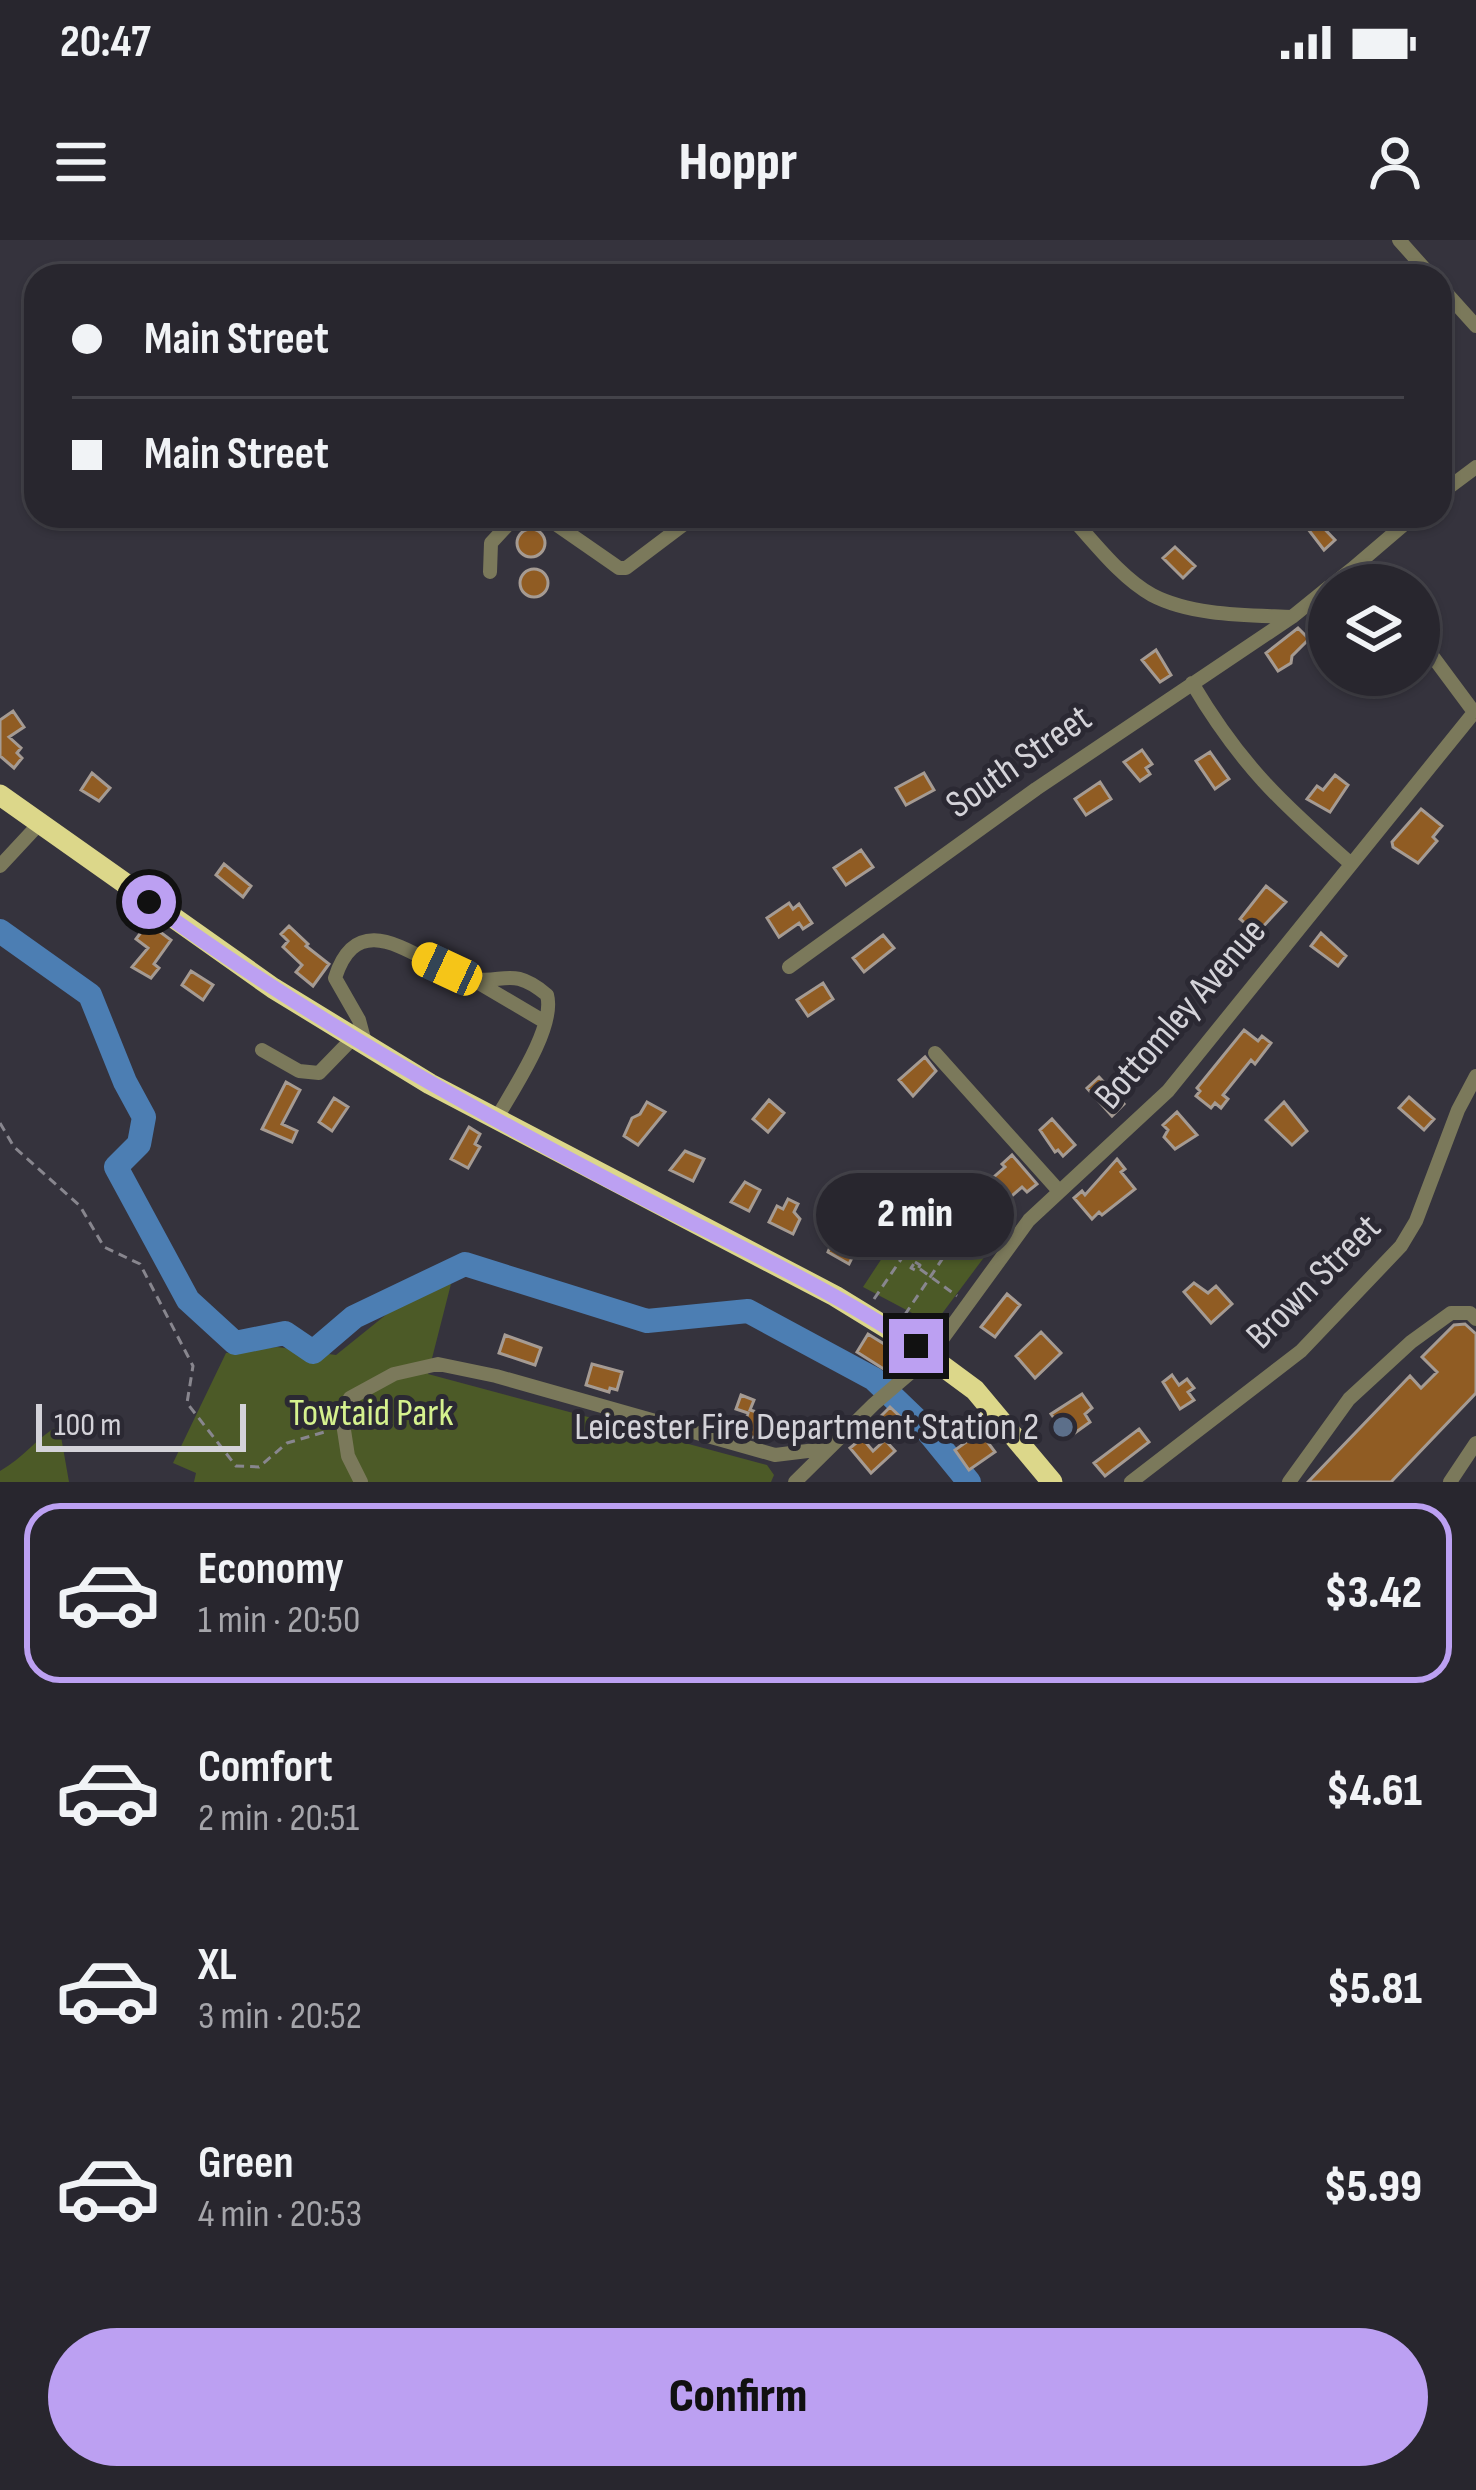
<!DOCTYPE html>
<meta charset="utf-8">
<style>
body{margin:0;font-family:"Sofia Sans Condensed",sans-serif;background:#302e36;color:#f1f3f6;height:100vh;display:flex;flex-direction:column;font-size:45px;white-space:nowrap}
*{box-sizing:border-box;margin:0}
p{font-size:39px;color:#a5a5aa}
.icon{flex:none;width:66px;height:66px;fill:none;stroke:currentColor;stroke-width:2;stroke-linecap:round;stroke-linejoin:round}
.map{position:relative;height:1242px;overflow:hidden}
.sheet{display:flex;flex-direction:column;background:#28262e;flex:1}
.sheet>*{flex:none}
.hud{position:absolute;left:24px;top:24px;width:1428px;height:264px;border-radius:36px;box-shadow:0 3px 9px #0004,0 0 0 3px #44434a;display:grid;align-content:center;height:264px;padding:0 48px;background:#28262e}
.fabs{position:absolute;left:1308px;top:324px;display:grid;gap:24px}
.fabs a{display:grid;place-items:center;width:132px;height:132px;border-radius:50%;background:#28262e;box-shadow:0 3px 9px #0004,0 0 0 3px #44434a;font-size:60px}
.scale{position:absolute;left:36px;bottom:30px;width:210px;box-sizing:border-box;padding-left:12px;border:6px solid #d4d3d9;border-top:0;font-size:33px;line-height:42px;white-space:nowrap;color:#d4d3d9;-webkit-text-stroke:9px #2b2933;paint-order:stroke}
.end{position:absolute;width:54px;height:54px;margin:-27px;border:15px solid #bca0f2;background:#111;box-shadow:0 0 0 6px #111}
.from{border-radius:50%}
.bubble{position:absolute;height:84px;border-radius:42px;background:#28262e;box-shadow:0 3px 9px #0004,0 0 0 3px #44434a;font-size:39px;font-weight:800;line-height:84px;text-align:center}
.car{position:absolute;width:36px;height:72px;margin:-36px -18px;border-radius:15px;box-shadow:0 0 9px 3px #0007;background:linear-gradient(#f5c518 24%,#345 0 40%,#f5c518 0 76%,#345 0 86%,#f5c518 0)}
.hud b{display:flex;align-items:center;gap:42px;height:114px;font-size:45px}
.hud b+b{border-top:3px solid #44434a}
.hud i{width:30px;height:30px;background:#f1f3f6}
ul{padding:21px 0 0;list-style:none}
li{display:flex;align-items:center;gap:36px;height:180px;margin:0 24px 18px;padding:0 24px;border:6px solid transparent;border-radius:36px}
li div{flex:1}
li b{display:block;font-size:45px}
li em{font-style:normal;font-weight:800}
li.current{border-color:#bca0f2}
li>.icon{width:108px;height:108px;stroke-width:1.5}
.primary-button{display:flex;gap:24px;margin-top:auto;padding:24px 48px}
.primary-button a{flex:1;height:138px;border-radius:72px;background:#bca0f2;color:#111;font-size:48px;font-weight:800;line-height:138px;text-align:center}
.status{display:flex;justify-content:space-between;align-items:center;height:84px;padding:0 60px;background:#28262e;direction:ltr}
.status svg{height:33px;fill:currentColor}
header{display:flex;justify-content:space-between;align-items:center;height:156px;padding:0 48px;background:#28262e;font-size:54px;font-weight:800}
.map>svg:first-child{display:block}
.green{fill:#4c5a27}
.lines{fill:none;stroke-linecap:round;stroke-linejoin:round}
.river{stroke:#4c7eb3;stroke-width:24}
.building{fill:#905c23;stroke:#a59b93;stroke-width:3}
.path{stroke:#88868e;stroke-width:3;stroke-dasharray:9 6;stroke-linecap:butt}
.minor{stroke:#7b795b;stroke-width:14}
.highway{stroke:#dcd78a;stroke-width:21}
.route{stroke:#bca0f2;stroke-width:15}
.service-dot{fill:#5c6f8a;stroke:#2b2933;stroke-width:4.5}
.labels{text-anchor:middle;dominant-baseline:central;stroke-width:10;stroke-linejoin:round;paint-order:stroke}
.street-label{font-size:39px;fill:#d4d3d9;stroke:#2b2933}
.park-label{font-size:39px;fill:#d5f18e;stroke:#2b2933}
.poi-label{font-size:39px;fill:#d4d3d9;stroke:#2b2933;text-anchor:end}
</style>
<div class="status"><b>20:47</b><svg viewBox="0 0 49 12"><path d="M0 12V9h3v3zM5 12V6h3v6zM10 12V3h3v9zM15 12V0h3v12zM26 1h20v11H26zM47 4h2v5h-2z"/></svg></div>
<header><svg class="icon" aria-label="menu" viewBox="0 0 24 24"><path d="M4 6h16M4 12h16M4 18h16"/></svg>Hoppr<svg class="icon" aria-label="person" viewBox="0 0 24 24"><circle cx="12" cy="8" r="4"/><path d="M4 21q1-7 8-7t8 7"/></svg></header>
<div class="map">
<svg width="1476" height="1242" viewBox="0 0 1476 1242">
<rect width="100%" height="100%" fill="#35333d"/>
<path class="green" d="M913,971L935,986L943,977L988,1012L938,1079L931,1083L863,1047Z
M453,1036L428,1134L767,1225L774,1235L771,1242H194L196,1233L173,1223L226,1113L277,1107L336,1115L413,1053Z
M59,1185L69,1242H0V1231C23,1218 37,1198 59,1185Z"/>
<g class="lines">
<path class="river" d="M0,691L90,755L125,842L144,877L139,904L116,927L188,1060L235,1103L285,1093L313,1112L354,1077L465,1024L647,1081L748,1071L874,1139L924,1187L969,1242"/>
</g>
<path class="building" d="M1298,276H1312L1335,300L1324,310Z
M517 303a14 14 0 1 1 28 0a14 14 0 1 1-28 0Z
M1175,307L1195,326L1183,338L1163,318Z
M520 343a14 14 0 1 1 28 0a14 14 0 1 1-28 0Z
M1298,388L1309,399L1292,416L1291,423L1278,431L1266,413Z
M1156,410L1171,435L1160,442L1142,420Z
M13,471L24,487L9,497L21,508L17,513L22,518L14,528L0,516V480Z
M1142,510L1152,524L1146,528L1150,534L1140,541L1124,522Z
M1210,512L1229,539L1215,549L1196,521Z
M92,533L110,548L99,561L81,550Z
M924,533L934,550L906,565L896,548Z
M1335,535L1348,545L1330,572L1307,559L1317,546L1323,550Z
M1100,542L1111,559L1086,575L1075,559Z
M1421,569L1442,586L1433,597L1437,601L1418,623L1393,607L1392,602Z
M861,610L873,627L846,645L834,628Z
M224,624L251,646L243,657L216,635Z
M1266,646L1286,662L1257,693L1240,679Z
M789,663L793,669L799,664L812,683L803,689L799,683L779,697L767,678Z
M148,683L171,700L154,724L159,728L151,738L132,727L148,708L136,699Z
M289,686L308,704L306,706L329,724L313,746L296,732L302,725L283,707L288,701L281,694Z
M1321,693L1346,716L1338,726L1311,706Z
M883,695L894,708L864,732L853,718Z
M191,731L213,745L203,760L182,745Z
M823,743L833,759L808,776L797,760Z
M1244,790L1258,801L1262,796L1271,803L1255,824L1251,820L1223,855L1228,859L1221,868L1215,863L1211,868L1196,856L1200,851L1197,848Z
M925,817L936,831L913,856L899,840Z
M1099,837L1124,864L1112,876L1087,848Z
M286,842L300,850L282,884L297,891L292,902L262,889Z
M1409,857L1434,879L1424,890L1399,868Z
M334,858L348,867L332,891L319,882Z
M769,860L784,873L768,892L753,879Z
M647,862L665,872L638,905L624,896L632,878L640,874Z
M1284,862L1307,891L1292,905L1266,880Z
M1177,872L1197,895L1175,909L1164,897L1168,890L1163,885Z
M1052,879L1075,905L1063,916L1058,910L1055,912L1040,890Z
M469,887L480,894L475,904L480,907L468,928L451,919Z
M685,911L704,919L693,941L670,930Z
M1012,915L1037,944L1027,952L1022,947L998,968L992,967L978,951L1005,927L1002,924Z
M1117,919L1125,929L1121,932L1135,949L1102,975L1099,972L1092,979L1074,958L1082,951L1085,955Z
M745,942L760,950L749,971L731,962Z
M788,959L798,964L794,972L800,979L793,994L769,982L777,966L783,969Z
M850,969L860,975L857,981L862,983L854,999L860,1002L849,1024L828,1012L840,982L843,983Z
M1194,1043L1208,1053L1216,1046L1232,1064L1211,1083L1184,1052Z
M1007,1054L1020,1065L995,1097L981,1087Z
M1465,1084L1476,1094V1153L1391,1242H1308L1410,1136L1421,1148L1437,1132L1422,1117L1454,1085Z
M1041,1092L1061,1113L1035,1138L1016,1116Z
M868,1094L902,1115L890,1133L857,1112Z
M505,1095L541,1108L535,1125L499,1113Z
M592,1124L622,1132L617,1150L610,1148L609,1152L586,1145Z
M1172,1135L1179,1145L1187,1139L1194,1148L1188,1152L1194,1160L1180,1169L1163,1142Z
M1082,1154L1092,1168L1085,1174L1090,1182L1068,1198L1051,1174Z
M741,1155L754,1160L750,1170L769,1176L761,1199L748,1196L751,1188L744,1187L748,1173L736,1169Z
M890,1167L911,1187L899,1200L880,1177Z
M1139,1189L1149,1202L1105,1236L1094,1223Z
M980,1192L995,1212L969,1230L955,1210Z
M862,1198L873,1211L885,1200L895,1211L871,1233L850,1208Z"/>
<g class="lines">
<path class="path" d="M0,883L14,907L80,966L104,1007L140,1024L193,1126L187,1163L236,1226L259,1227L287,1203L328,1191
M915,1022L920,1025L917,1031L911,1028Z
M920,1029L957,1056
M874,1059L923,987L951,1006L904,1076"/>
<path class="minor" d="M1399,0L1431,36
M1440,46L1476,86
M1440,254L1476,227
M544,276L619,328H626L695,276
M1070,276C1094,302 1121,338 1152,355C1192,376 1248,375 1292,377L1329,347
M1352,329L1414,276
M490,332L491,303L516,276
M1332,345L1352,329L1369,345
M1419,398L1474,472
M1192,443C1240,524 1280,562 1350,623
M0,626L40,583
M789,727L1036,549L1292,377
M472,739L545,782
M366,806L359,780L335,738C360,659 422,727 468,738C503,746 510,724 547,755C556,787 512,851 495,881
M262,810L299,831L319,833L353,798
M935,813L1059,951
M361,1242L348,1216L344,1190L345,1168L350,1158L394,1134L438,1124L496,1136L775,1215L824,1209
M795,1242L874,1164L930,1116L1029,980L1168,851L1476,470
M1131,1242L1301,1111L1401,1006L1416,981L1458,870L1476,836
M1289,1242L1349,1159L1411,1102L1451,1073H1470L1476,1079
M1450,1242L1476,1203"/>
<path class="highway" d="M0,555L273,748L430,844L835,1056L910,1102L975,1150L1052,1242"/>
</g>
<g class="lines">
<path class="route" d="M149,662C294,769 451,857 610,941C713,995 820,1042 916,1106"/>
</g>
<circle class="service-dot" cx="1063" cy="1187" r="12"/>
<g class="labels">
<g class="street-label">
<text transform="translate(1019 522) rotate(-35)">South Street</text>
<text transform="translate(1181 774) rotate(-49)">Bottomley Avenue</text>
<text transform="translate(1314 1042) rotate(-45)">Brown Street</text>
</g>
<g class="park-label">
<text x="371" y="1173">Towtaid Park</text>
</g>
<g class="poi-label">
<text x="1039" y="1187">Leicester Fire Department Station 2</text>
</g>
</g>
</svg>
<div class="fabs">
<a><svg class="icon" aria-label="layers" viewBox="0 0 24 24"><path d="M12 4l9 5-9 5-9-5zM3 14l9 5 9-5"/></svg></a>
</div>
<div class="scale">100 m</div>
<i class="end from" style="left:149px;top:662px"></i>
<i class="end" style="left:916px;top:1106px"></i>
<div class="bubble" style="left:816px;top:933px;width:198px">2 min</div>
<i class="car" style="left:447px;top:729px;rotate:295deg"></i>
<div class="hud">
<b><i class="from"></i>Main Street</b>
<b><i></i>Main Street</b>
</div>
</div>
<section class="sheet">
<ul>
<li class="current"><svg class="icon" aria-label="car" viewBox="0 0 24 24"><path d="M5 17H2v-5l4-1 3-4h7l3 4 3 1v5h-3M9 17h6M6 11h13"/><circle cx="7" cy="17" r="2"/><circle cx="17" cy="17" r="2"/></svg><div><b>Economy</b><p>1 min · 20:50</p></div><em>$3.42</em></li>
<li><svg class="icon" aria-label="car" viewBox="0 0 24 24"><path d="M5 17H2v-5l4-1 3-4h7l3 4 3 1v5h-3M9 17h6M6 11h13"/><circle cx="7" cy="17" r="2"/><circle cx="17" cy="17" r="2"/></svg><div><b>Comfort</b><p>2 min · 20:51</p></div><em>$4.61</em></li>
<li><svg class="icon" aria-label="car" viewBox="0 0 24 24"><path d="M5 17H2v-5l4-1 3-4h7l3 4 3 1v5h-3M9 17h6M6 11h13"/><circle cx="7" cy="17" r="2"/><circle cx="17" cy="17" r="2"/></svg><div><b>XL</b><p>3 min · 20:52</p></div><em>$5.81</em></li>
<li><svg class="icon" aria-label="car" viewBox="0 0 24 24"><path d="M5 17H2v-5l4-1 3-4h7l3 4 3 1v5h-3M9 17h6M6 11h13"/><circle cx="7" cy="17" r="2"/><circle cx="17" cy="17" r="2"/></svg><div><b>Green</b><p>4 min · 20:53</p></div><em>$5.99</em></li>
</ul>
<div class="primary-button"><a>Confirm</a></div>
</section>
